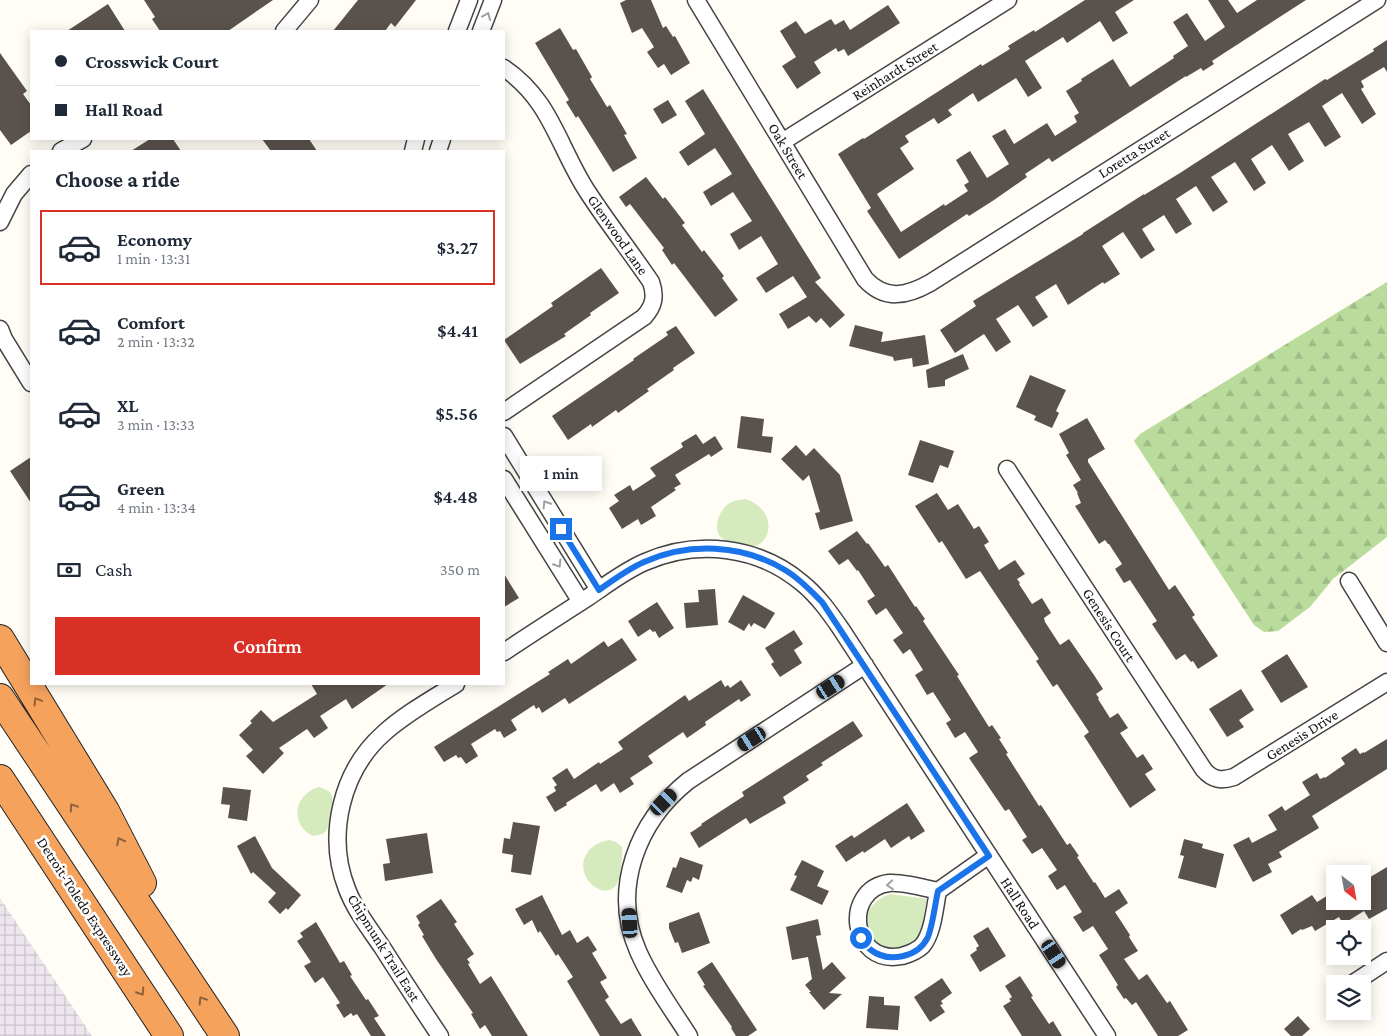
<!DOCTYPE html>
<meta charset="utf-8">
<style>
body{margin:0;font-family:"Crimson Pro",serif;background:#f2f2f3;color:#1f2937;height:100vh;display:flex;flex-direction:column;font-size:19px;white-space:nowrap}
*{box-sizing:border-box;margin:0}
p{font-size:16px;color:#747a83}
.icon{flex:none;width:28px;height:28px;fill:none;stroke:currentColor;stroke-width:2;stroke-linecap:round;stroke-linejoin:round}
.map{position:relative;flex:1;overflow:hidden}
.side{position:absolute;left:30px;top:150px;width:475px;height:535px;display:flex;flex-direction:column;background:#fff;border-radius:0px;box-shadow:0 2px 12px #0003}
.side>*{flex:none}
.top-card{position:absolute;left:30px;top:30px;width:475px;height:110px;border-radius:0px;box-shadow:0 2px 12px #0003;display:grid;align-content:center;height:110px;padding:0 25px;background:#fff}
.needle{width:32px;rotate:149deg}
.controls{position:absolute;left:1326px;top:865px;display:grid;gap:10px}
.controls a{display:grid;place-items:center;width:45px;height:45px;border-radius:0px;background:#fff;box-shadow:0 2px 12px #0003;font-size:25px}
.end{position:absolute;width:22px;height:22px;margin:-11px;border:6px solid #1a73e8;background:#fff;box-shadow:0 0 0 2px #fff}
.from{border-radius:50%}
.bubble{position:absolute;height:35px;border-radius:0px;background:#fff;box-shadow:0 2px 12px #0003;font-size:16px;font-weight:600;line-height:35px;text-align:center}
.car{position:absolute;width:15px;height:30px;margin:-15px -8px;border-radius:6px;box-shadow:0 0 4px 1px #0007;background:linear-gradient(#222 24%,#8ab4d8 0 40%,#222 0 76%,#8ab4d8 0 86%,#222 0)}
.top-card b{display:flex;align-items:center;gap:18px;height:48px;font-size:19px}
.top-card b+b{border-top:1px solid #e0e1e3}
.top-card i{width:12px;height:12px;background:#1f2937}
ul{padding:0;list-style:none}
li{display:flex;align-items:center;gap:15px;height:75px;margin:0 10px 8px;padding:0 15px;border:2px solid transparent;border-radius:0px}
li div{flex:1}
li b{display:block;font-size:19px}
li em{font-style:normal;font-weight:600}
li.on{border-color:#d93025}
li>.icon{width:45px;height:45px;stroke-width:1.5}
h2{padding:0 25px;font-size:22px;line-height:60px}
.pay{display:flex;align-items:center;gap:12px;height:55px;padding:0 25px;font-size:19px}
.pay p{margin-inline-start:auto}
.cta{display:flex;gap:10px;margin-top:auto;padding:10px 25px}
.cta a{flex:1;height:58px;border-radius:0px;background:#d93025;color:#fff;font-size:20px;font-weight:600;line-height:58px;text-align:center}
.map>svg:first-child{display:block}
.industrial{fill:url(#industrial-grid)}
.grass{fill:#d5ebbd}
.forest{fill:url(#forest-firs)}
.building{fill:#5a524d}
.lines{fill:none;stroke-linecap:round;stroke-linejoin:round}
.minor-casing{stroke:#444;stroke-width:19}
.motorway-casing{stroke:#222;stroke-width:30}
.minor{stroke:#fff;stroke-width:16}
.motorway{stroke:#f5a25d;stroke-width:28}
.oneway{stroke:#a0a0a0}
.oneway2{stroke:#8e613b}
.route{stroke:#1a73e8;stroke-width:6}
.labels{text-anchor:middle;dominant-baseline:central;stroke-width:5;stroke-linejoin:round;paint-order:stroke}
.street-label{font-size:15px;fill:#111;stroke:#fff}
</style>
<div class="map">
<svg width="1387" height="1036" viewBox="0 0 1387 1036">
<defs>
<pattern id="industrial-grid" width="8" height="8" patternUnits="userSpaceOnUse" patternTransform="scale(1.25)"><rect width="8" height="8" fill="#eee6ef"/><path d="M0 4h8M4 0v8" fill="none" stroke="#cbc4cc"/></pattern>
<pattern id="forest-firs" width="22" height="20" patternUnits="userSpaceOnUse" patternTransform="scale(1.25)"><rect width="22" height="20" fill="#b9dc9c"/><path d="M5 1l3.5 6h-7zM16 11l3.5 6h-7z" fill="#9ebc85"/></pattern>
</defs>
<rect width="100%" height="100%" fill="#fffdf5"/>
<path class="industrial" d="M0,898L92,1036H0Z"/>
<path class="grass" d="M745,499C762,504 774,520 766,537C763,542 759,546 754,546C748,546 727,542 723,539C711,530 719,509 730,503C735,500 739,500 745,499Z
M319,787C324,789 330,790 332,796C335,802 330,827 325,832C322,835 317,835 313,836C289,824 294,794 319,787Z
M609,840L616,842L622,847C623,856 621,865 620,874C615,910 570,880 587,853C592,845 600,842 609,840Z
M890,894L927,899C924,911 924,931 915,940C886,971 837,914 890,894Z"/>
<path class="forest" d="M1387,282V537L1333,579L1310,607L1278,631L1264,632L1254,625L1134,441L1140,434Z"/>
<path class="building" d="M144,0H273L228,31H160L152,19L155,17Z
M358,0H416L395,27L391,23L385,31H333Z
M626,0H651L663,28L666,26L673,37L675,36L690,63L671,75L664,64L658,68L647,52L654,47L642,28L632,33L620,3Z
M1085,0H1134L1115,12L1128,33L1113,42L1100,21L1067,43L1063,37L1025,61L1042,88L1028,97L1016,78L978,102L973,93L948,110L952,115L938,124L934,118L905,136L909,142L900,148L914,169L877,194L901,232L944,204L945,206L968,191L964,185L969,182L956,160L970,151L987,178L1009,164L992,136L1005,129L1014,144L1047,123L1055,136L1077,122L1074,116L1079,113L1066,91L1082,81L1081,79L1113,59L1130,87L1174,58L1173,56L1188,46L1173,22L1187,13L1205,41L1225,27L1208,0H1228L1237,13L1257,0H1306L1212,61L1214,64L1203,71L1201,68L1186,77V76L1052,162L1049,158L1025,174L1027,177L994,200L969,216L967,214L899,259L867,211L871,208L838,154L863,138L864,139L981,64L982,66L1010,49L1008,46L1034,30L1035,32Z
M108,4L125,31H67Z
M888,5L900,23L848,56L844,49L838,52L836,48L814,62L821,73L797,89L782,66L796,57L780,31L796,21L805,34L831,19L835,25L844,20L850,30Z
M560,28L573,50L576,49L592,77L590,79L607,107L610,105L627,134L624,135L637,158L613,172L578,116L576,118L566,102L569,100L535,43Z
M1387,40V72L1384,67L1361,81L1364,87L1361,89L1376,114L1362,124L1342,93L1322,106L1341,137L1325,147L1309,122L1288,134L1304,161L1289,171L1272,145L1251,159L1266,183L1254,191L1235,162L1211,177L1228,202L1213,212L1196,186L1176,199L1192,224L1176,234L1164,215L1142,229L1155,250L1141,259L1123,232L1102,246L1120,274L1104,284L1103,282L1068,305L1056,284L1035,297L1048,317L1033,327L1018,305L996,319L1011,342L996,352L984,334L955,353L940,330L976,306L973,301L1083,234V233L1144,194V195L1180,173L1325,79L1327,80L1374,51L1373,49Z
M0,53L27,91L23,94L31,105V131L11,145L0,130Z
M703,89L821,278L815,282L845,315L830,328L821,318L816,323L809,316L788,329L779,314L807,297L793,276L766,293L756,278L778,264L761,236L739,250L730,234L752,221L733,192L711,206L703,192L732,174L715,148L688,166L679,152L705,134L685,101Z
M668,100L677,115L662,124L653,109Z
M150,139H173L181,151H131Z
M262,139H309L317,151H271Z
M646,177L663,199L665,197L685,223L682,225L702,252L704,250L724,276L722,278L738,300L715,317L674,263L672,265L662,250L664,248L630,204L626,207L619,197Z
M601,268L619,293L590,313L591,315L564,334L566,336L520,364L504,340L553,306L551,303Z
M855,325L883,332L881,342L925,335L929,364L913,367L912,358L894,361L893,357L849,346Z
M676,326L695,353L673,368L674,370L647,389L649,391L618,413L616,410L592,427L591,424L568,440L552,416L634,360L633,359L668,335L666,332Z
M963,354L969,369L945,380V386L928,388L926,370Z
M1030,375L1066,390L1056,411L1059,413L1052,428L1034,420L1036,416L1016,407Z
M741,416L764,419L762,436L773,437L771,453L737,448Z
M1087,418L1105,449L1088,459V462L1169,590L1175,585L1195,615L1192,617L1218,656L1198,669L1193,661L1191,662L1185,654L1176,660L1152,624L1157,621L1130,580L1124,583L1115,569L1122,564L1109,544H1108L1105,540L1099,544L1075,506L1081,503L1077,493H1078L1073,485L1081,480L1066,455L1069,453L1059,434Z
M696,434L703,444L715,436L723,449L711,457L709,454L675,475L681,484L674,488L676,490L651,507L656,516L641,525L638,519L622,529L609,508L619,501L614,495L630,485L633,491L656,476L650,468L683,447L681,443Z
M920,440L954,451L948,468L940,465L933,483L908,475Z
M796,445L806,456L814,448L840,475L853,521L820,530L815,513L820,512L809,475L803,481L781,459Z
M31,457V503L10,471Z
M937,493L948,510L958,504L974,529L979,526L989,542L984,545L999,570L1015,560L1025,574L1017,579L1020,583L1019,584L1032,604L1042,598L1051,613L1044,618L1045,622L1060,645L1069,639L1094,675L1103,689L1096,694L1099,698L1098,699L1110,718L1118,713L1128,728L1120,733L1137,758L1143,754L1153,769L1145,774L1156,790L1130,808L1084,736L1089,732L1057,684L1053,687L1036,661L1039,659L980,571L966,579L942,541L939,543L915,506Z
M857,531L867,544L868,543L885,567L888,565L915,607L916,606L925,619L923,621L959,675L957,676L989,727L992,725L1001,738L999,739L1008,753L1006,754L1039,806L1041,805L1067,845L1070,843L1079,856L1077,857L1094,883L1095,882L1105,898L1119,889L1128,903L1115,912L1130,935L1129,937L1138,951L1124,959L1139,980L1147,974L1167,1003L1170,1001L1188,1030L1178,1036H1158L1136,1002L1132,1005L1126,998L1124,999L1116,987L1118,985L1099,955L1108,949L1093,926L1083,932L1073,917L1082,912L1065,885L1057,890L1048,876L1057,870L1042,848L1032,854L1022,840L1027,837L1009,809L1005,811L969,758L978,752L965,732L955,738L946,723L951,720L933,692L927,695L915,675L923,670L910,649L903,654L893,640L903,633L886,608L876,615L867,601L875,596L858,570L857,571L848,559L839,565L828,551Z
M504,574L519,598L504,607Z
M715,589L718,625L686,628L684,603L699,602L698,590Z
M743,595L775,613L765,629L754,623L751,627L749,623L744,631L728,622Z
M657,602L674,628L659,638L655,631L653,632L650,629L638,637L628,621Z
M794,630L803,644L794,650L802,663L780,677L771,664L774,662L765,648Z
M622,638L637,660L569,704L565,698L542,713L539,707L536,709L534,705L511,720L517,730L504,738L500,731L497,732L495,729L471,744L478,756L466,764L461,757L458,758L456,755L444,762L434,747L550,674L548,672L568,659L571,664L604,641L608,647Z
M1287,654L1308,687L1281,703L1261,671Z
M721,680L725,687L728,685L730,688L741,680L751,695L741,702L739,699L705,722L706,725L687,738L683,732L648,756L653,763L630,778L634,784L620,793L614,783L601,792L596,784L566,803L567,805L555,812L546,797L556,791L554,787L557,785L552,778L567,768L574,779L599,762L600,764L623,749L618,742L685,695L689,701Z
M311,684H388L352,709L346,699L320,716L328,728L314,738L307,729L279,748L284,753L263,774L246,756L253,750L239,735L252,723L250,721L261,710L273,722L317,694Z
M1241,689L1254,710L1239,720L1244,727L1227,737L1209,709Z
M853,721L863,736L821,763L823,765L806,776L809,780L783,797L786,803L750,824L746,818L699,848L690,833L702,825L701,824L744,796L742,792Z
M1387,739V769L1312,816L1319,828L1279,852L1282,857L1268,864L1272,872L1253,882L1233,845L1249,837L1252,843L1277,830L1268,815L1282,806L1285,811L1310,795L1302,782L1317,773L1320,779L1325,777V778L1345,764L1341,758L1356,748L1360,754L1364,752V753Z
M223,787L251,790L247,821L228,818L230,805L221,804Z
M907,803L925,831L911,840L909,836L891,848L885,839L864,853L863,851L846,862L835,846L852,835L854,838Z
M513,822L540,826L531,875L511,872L513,855L502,853L504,838L510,839Z
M427,833L433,873L385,881L383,864L390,863L386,839Z
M255,836L272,868L301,895L288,910L286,908L280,914L268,902L276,893L253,872L251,874L237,846Z
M1184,839L1203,844L1202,848L1224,854L1216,888L1178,878L1184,856L1180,855Z
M680,857L703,865L699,880L693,877L691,882L687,880L682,893L666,887L673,867L676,868Z
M802,860L824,871L817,886L829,891L822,905L790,890L797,876L794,875Z
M1387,867V909L1369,919L1364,911L1343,924L1339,917L1315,931L1312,926L1302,930L1301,929L1292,935L1280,915L1312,895L1317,902L1335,891V901H1362V882Z
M542,895L562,935L570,930L577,943L588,936L597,950L592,953L607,978L600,982L609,997L605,1000L621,1024L631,1018L642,1036H600L567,981L573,977L558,954L556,956L540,931L538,933L532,920L524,925L515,909Z
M441,899L457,922L454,924L474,954L467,959L470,963L468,964L480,984L491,976L528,1036H492L485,1025L480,1029L471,1014L473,1013L436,959L422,936L424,935L418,925L420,923L416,916Z
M699,912L710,943L682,953L678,942L675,943L669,928V923Z
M818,919L821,935L816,936L823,970L832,962L846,978L829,993L842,994L824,1010L809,992H811L805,985L812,979L808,957L792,960L786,927Z
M316,922L340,963L344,961L352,975L350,976L366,1000L368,999L379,1016L374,1018L386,1036H371L357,1014L353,1016L351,1013L344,1018L336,1005L340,1003L323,977L315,983L304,966L311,962L297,941L303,937L300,933Z
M988,927L1006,956L980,972L970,955L977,950L976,948L979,946L973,936Z
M712,962L757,1030L748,1036H736L731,1028L732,1027L703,986L705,985L697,972Z
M1020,976L1033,996L1031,997L1049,1024L1053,1021L1062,1036H1022L1003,1006L1011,1001L1009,999L1012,997L1005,986Z
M942,978L952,993L941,1001L943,1004L940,1005L945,1012L930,1022L914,997Z
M869,996L884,997V1005L900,1006L898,1030L866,1028Z
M1298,1016L1310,1029L1302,1036H1291L1284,1029Z"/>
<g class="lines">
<g class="minor-casing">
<path id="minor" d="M696,0L865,279C885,301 907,296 930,283L1377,0
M284,31L310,0
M457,31L469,0
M481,31L493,0
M504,68C551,100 558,146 587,191C607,222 630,251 651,282C656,296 654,306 644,317L504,412
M782,142L1008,0
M61,151L83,139
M413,151L416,139
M438,151L442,139
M0,222L14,194L31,174
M0,329L4,339L31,383
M504,436L599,590
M1007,469L1204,770C1213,780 1221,781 1234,777L1387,682
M504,479L581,602
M1349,581L1387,643
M504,652C531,634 559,616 587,598C605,586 624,571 645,562C697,539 758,546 802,583C818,596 830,613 841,629L1107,1036
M938,891C926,888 900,882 889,883C842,889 850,966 902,956C909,954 917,951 922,946C933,934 935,906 938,891L989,855
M1352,984L1387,961
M440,1036C420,1006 401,977 382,947C369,928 355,910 347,889C326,836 341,771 384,733C405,714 432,699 456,684
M689,1036C672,1009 651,981 638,951C611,889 637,822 688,781L865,665"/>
</g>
<g class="motorway-casing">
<path id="motorway" d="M0,639L105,811L142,883
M0,698L225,1036
M0,779L169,1036"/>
</g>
<use href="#minor" class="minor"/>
<use href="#motorway" class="motorway"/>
</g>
<defs><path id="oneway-chevron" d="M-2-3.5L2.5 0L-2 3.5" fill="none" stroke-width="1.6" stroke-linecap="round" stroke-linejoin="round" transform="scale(1.25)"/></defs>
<g class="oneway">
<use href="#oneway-chevron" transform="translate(487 16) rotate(-68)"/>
<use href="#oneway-chevron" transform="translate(546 504) rotate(-122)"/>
<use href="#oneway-chevron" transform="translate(558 564) rotate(58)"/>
<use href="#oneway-chevron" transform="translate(890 885) rotate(175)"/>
</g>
<g class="oneway2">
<use href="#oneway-chevron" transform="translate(37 701) rotate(-121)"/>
<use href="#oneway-chevron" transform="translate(73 807) rotate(-124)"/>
<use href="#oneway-chevron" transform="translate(120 841) rotate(-117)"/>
<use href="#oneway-chevron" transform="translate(141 992) rotate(57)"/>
<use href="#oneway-chevron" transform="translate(202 1000) rotate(-123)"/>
</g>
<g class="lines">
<path class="route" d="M561,529L599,590C613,580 628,569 644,562C689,542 742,544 785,570C799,578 811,591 822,602L989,856L938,891C935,904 933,924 928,937C918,958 888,963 871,950C867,947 864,941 861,938"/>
</g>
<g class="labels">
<g class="street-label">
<text transform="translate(895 71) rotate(-32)">Reinhardt Street</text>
<text transform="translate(788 151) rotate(59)">Oak Street</text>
<text transform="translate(1134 153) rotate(-32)">Loretta Street</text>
<text transform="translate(618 235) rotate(55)">Glenwood Lane</text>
<text transform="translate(1109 625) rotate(57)">Genesis Court</text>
<text transform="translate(1302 735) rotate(-32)">Genesis Drive</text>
<text transform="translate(1020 903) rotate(57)">Hall Road</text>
<text transform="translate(85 907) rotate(57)">Detroit-Toledo Expressway</text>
<text transform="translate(384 948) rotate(58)">Chipmunk Trail East</text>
</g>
</g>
</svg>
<div class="controls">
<a><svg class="needle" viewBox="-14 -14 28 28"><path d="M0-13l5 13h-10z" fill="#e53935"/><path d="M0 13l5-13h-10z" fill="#747a83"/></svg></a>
<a><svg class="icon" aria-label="locate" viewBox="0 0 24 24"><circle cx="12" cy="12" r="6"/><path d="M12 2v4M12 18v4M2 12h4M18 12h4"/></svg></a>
<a><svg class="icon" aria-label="layers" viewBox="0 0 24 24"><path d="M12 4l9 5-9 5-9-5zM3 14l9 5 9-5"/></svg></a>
</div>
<i class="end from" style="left:861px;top:938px"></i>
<i class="end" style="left:561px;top:529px"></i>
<div class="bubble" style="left:520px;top:456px;width:82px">1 min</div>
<i class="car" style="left:831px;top:687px;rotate:57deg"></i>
<i class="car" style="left:752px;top:739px;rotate:237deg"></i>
<i class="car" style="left:664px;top:802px;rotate:45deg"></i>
<i class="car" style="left:630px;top:923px;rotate:356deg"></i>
<i class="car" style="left:1054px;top:954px;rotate:147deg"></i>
<div class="top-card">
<b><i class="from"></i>Crosswick Court</b>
<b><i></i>Hall Road</b>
</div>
<section class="side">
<h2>Choose a ride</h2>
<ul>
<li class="on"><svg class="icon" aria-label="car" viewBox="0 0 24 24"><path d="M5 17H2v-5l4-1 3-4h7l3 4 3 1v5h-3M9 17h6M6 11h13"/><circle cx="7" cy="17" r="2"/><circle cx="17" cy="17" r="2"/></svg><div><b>Economy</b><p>1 min · 13:31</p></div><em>$3.27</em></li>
<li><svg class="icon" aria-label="car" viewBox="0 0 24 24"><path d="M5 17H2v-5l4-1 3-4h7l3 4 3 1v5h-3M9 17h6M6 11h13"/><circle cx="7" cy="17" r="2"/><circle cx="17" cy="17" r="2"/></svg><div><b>Comfort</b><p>2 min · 13:32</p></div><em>$4.41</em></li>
<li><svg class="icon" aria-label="car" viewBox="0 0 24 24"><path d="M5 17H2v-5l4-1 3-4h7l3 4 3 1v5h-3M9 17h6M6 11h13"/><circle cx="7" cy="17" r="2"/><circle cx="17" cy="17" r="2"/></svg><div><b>XL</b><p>3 min · 13:33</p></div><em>$5.56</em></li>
<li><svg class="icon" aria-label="car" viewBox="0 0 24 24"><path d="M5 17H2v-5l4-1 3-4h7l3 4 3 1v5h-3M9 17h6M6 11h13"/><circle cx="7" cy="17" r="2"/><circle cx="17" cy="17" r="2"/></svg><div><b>Green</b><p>4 min · 13:34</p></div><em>$4.48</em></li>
</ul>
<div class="pay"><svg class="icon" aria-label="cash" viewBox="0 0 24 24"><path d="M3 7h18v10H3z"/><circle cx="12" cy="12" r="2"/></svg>Cash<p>350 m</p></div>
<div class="cta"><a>Confirm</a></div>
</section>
</div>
